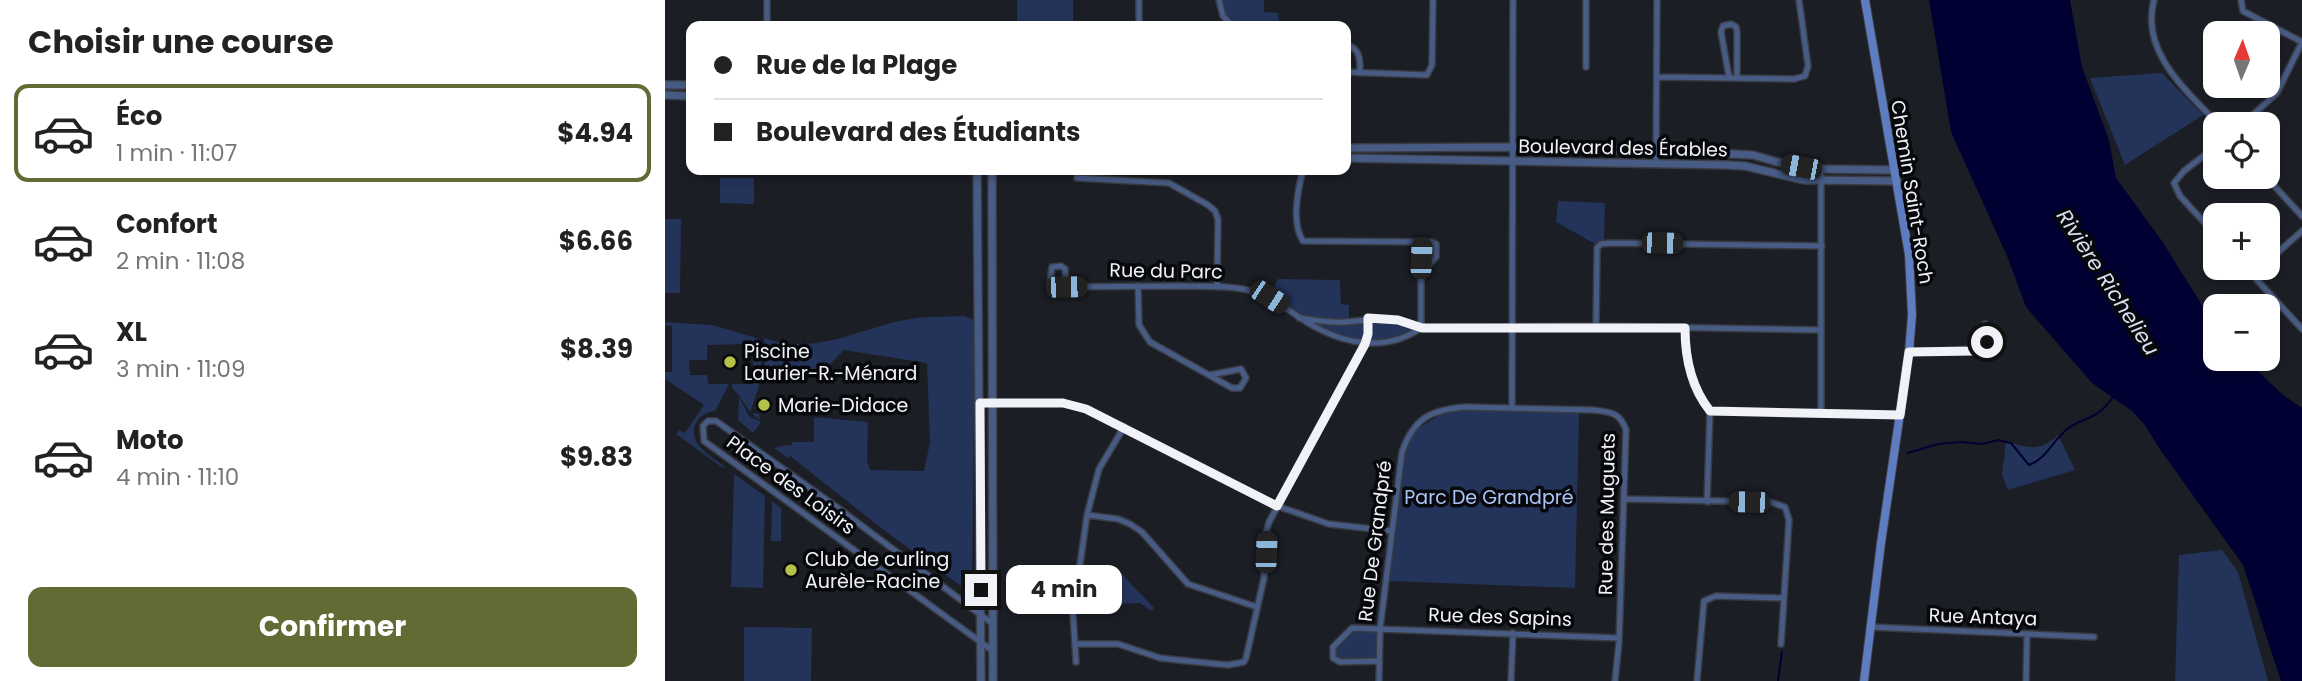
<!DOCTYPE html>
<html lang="fr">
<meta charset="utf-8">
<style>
body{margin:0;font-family:Poppins,sans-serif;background:#f6f6f6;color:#222;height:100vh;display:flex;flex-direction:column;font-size:26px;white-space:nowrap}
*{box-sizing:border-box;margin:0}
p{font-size:23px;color:#767676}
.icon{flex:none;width:38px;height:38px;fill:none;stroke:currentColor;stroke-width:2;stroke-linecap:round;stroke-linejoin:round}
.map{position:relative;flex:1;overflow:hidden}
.panel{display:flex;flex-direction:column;background:#fff;width:665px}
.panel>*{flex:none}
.hud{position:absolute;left:21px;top:21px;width:665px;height:154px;border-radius:14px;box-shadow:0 4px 10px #0003;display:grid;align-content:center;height:154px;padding:0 28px;background:#fff}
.needle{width:46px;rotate:2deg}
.controls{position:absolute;left:1538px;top:21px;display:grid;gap:14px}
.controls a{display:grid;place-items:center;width:77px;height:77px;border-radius:14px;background:#fff;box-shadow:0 4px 10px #0003;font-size:35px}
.end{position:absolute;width:32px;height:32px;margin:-16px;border:9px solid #f0f2f7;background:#111;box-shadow:0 0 0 4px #111}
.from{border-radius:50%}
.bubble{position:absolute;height:49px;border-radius:14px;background:#fff;box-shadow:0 4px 10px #0003;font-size:23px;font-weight:700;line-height:49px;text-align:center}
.car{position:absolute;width:21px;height:42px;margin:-21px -10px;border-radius:9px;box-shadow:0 0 5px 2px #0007;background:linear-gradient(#222 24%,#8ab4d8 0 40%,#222 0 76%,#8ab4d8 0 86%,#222 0)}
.hud b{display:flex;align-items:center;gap:24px;height:66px;font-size:26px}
.hud b+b{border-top:2px solid #e0e0e0}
.hud i{width:18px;height:18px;background:#222}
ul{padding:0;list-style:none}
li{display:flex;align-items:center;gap:21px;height:98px;margin:0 14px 10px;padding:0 14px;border:4px solid transparent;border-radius:14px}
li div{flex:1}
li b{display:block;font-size:26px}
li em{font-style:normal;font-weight:700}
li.active{border-color:#646a34}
li>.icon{width:63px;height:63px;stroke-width:1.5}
h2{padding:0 28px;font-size:32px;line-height:84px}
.button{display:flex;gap:14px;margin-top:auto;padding:14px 28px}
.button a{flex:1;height:80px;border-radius:14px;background:#646a34;color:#fff;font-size:28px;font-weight:700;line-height:80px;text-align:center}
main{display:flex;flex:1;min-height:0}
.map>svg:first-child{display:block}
.green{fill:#233359}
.water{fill:#000032}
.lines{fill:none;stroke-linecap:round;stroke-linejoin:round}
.stream{stroke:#000032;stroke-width:2}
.minor-casing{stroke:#393c42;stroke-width:8}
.tertiary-casing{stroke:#393c42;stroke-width:10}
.secondary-casing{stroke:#393c42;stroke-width:10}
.minor{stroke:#475b85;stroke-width:5}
.tertiary{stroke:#475b85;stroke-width:7}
.secondary{stroke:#5e7cc0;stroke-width:8}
.route{stroke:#f0f2f7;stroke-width:9}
.poi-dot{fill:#b5c249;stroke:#07080b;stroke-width:2.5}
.labels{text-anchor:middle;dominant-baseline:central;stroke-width:7;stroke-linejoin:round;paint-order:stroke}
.street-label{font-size:19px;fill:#f0f2f7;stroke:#07080b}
.poi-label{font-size:19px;fill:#f0f2f7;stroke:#07080b;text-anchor:start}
.park-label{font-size:19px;fill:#abc4f8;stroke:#07080b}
.water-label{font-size:21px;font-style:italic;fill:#d7e0f1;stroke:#07080b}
</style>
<main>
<section class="panel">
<h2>Choisir une course</h2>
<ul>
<li class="active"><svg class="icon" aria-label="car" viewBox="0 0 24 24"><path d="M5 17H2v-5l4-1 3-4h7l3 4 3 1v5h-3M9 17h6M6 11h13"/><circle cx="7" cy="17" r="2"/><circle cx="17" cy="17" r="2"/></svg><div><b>Éco</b><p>1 min · 11:07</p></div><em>$4.94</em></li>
<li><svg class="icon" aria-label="car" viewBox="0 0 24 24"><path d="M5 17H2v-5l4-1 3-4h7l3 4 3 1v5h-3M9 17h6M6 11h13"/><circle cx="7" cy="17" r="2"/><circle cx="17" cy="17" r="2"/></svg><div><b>Confort</b><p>2 min · 11:08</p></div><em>$6.66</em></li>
<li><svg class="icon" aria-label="car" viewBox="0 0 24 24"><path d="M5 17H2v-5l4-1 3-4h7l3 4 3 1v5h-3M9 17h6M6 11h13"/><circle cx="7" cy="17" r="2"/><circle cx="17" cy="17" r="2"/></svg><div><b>XL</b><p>3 min · 11:09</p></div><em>$8.39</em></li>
<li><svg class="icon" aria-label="car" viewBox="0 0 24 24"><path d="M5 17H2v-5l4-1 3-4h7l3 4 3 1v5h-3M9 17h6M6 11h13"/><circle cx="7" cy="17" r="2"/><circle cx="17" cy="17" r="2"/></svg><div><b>Moto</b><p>4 min · 11:10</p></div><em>$9.83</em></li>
</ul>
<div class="button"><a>Confirmer</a></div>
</section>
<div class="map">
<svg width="1637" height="681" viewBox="0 0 1637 681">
<rect width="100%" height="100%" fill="#1b1e25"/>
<path class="green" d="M352,0H408V26H352Z
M556,0H599V12L613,13L614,26H569L559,16Z
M1497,73L1538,115L1460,165L1425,78Z
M55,178H89V204L55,203Z
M893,201L940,203L939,241L932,245L891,222Z
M0,219H16L15,293H0Z
M613,279L675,280L676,304L684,305V320L680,322L635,317L605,296Z
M300,316L310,321L307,594L220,531L125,456L123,458L109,448L121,445L126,446L127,442H149V417L203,422L202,461L205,470L259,471L265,442L262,363L179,350L156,373H107L100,371L99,338C152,354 184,333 234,321C255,316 278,317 300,316Z
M707,320L747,327L745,333C697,348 686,340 642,321Z
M0,322L47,325L95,339L96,365H88L87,344L42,345V360H24L25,375H42L43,384H64L50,411C42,412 35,415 31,423C22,444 46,456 59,466L58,468L11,434L14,430L20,433L39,405L0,379V372H7V326L0,325Z
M88,370H96L95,383L85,413L94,414L95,420C82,412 78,398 67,388V384H89Z
M74,397L84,416L96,422L88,433L73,420Z
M849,409L914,412L910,588L724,581L741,444L749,431L781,411Z
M1393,435L1410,470L1343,490L1337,475L1341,442C1365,447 1373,453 1393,435Z
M69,474L100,496L98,588L66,587Z
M107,501L116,508V541H106Z
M1557,550L1573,572L1603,681H1510L1514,555Z
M453,570L489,608L486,611L475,603L450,604Z
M79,627L147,628L146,681H79Z
M715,629L712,660H675L670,656V648L686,631Z"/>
<path class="water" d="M1264,0H1405L1417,67L1444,140L1451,178L1497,241L1550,326V359H1580L1618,395L1637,408V681H1616L1578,565L1494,448L1480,425L1467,411L1427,383L1361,307L1342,256L1286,132Z"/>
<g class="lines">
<path class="stream" d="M1243,453L1273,444L1296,442L1317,444L1333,440L1346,443L1364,465C1382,458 1386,443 1400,431C1418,415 1430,423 1448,397
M1113,681L1117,652"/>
<g class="minor-casing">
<path id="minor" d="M102,0V26
M554,0L558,16L568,26
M921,0V67
M1489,0C1475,52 1521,90 1553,124
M1576,0L1578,11L1637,42
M474,26V0
M681,44C696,50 695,59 695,73
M681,72L762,75L767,65L768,0
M993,77L1129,79L1140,76L1143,66L1134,0
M1064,77L1056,32L1058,26L1066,24L1071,27L1072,31V78
M1578,124L1612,93L1637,42
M1550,147L1519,171L1509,183L1515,196L1550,234
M991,163L992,0
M638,170C633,189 626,223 638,241L767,242L771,244V257L755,274
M1601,177L1637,216
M412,178L504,183L543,205L550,211L553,219L552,287
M756,241V328
M1603,261L1637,231
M1581,268L1637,329
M473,286L474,325L485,342L567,388H575L581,378L576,369L545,375
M401,287L400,269L396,266L387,267L385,282L388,287C431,287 473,286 516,286C539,287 564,285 586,291C606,296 620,308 637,319C673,343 718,354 756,328
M634,318C649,320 664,323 679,322C710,320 726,314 756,328L931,326L1155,330
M931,326L932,254V248L936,244L947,243L1157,246
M1020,328L1021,350L1028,383L1033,394L1045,411L1042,502
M1244,352L1316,349L1324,338L1320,324
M315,403H398L421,409L612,506L664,524L726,531
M847,407L848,0
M1045,411L1235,415
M1156,413V169
M959,499L1105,502L1120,507L1124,520L1116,644
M422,515L453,519L465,524L477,532L523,584L592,607
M328,624L173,508L51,421H43L38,426L39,441L328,651
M1205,627L1429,637
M411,644H453L495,658L513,660L563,665L579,662L581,658L599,578L601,533L604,522L700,344L703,334V318
M714,661L675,662L668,658V647L687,628L954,638
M411,662L408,614L422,515L434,469L459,427
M714,681L715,629L737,452C749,418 765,410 800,407L928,410C945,412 955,412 961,430L954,642L950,681
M846,681L848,633
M1032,681L1039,601L1051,596L1119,598
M1361,681L1362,634"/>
</g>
<g class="tertiary-casing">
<path id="tertiary" d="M0,85H26
M0,95L26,96
M681,148L849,147L1027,152L1088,155L1112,162L1156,169L1230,170
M681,158L1062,165L1080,166L1139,180L1232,181
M312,170L316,681
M327,170L328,681"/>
</g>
<g class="secondary-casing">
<path id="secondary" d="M1199,681L1216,543L1244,352L1247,315L1244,255L1200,0"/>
</g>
<use href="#minor" class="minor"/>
<use href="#tertiary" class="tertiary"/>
<use href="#secondary" class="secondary"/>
</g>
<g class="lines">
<path class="route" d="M316,590L315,403H398L421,409L612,506L700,344L703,334V318L733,320L757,328H1020C1020,358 1026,387 1045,411L1235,415L1244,352L1310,351L1317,349L1322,342"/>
</g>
<g class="poi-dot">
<circle cx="65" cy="362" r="7"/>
<circle cx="99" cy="405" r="7"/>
<circle cx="126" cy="570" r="7"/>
</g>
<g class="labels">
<g class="street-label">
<text transform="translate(958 148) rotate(1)">Boulevard des Érables</text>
<text transform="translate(1247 192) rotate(81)">Chemin Saint-Roch</text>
<text transform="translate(501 271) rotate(1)">Rue du Parc</text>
<text transform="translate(126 485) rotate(36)">Place des Loisirs</text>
<text transform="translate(942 514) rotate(-89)">Rue des Muguets</text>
<text transform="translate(710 541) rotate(-83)">Rue De Grandpré</text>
<text transform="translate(835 617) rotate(2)">Rue des Sapins</text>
<text transform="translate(1318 617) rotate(2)">Rue Antaya</text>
</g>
<g class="poi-label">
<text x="79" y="351">Piscine<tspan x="79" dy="22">Laurier-R.-Ménard</tspan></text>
<text x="113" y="405">Marie-Didace</text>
<text x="140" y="559">Club de curling<tspan x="140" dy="22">Aurèle-Racine</tspan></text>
</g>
<g class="park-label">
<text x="824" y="497">Parc De Grandpré</text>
</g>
<g class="water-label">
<text transform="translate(1443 282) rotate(57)">Rivière Richelieu</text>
</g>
</g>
</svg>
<div class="controls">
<a><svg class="needle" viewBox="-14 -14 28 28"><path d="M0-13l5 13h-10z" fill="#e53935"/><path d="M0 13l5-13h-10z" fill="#767676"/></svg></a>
<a><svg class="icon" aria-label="locate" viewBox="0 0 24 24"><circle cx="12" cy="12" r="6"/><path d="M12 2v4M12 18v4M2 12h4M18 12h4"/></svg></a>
<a>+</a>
<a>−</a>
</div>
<i class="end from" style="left:1322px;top:342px"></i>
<i class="end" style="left:316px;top:590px"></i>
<div class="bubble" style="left:341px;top:565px;width:116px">4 min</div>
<i class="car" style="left:1136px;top:167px;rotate:281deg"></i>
<i class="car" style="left:997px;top:243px;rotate:91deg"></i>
<i class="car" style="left:756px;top:258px;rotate:2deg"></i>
<i class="car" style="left:401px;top:287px;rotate:89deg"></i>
<i class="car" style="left:604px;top:297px;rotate:123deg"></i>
<i class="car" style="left:1084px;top:502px;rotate:271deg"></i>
<i class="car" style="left:601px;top:552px;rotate:2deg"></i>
<div class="hud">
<b><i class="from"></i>Rue de la Plage</b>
<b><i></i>Boulevard des Étudiants</b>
</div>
</div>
</main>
